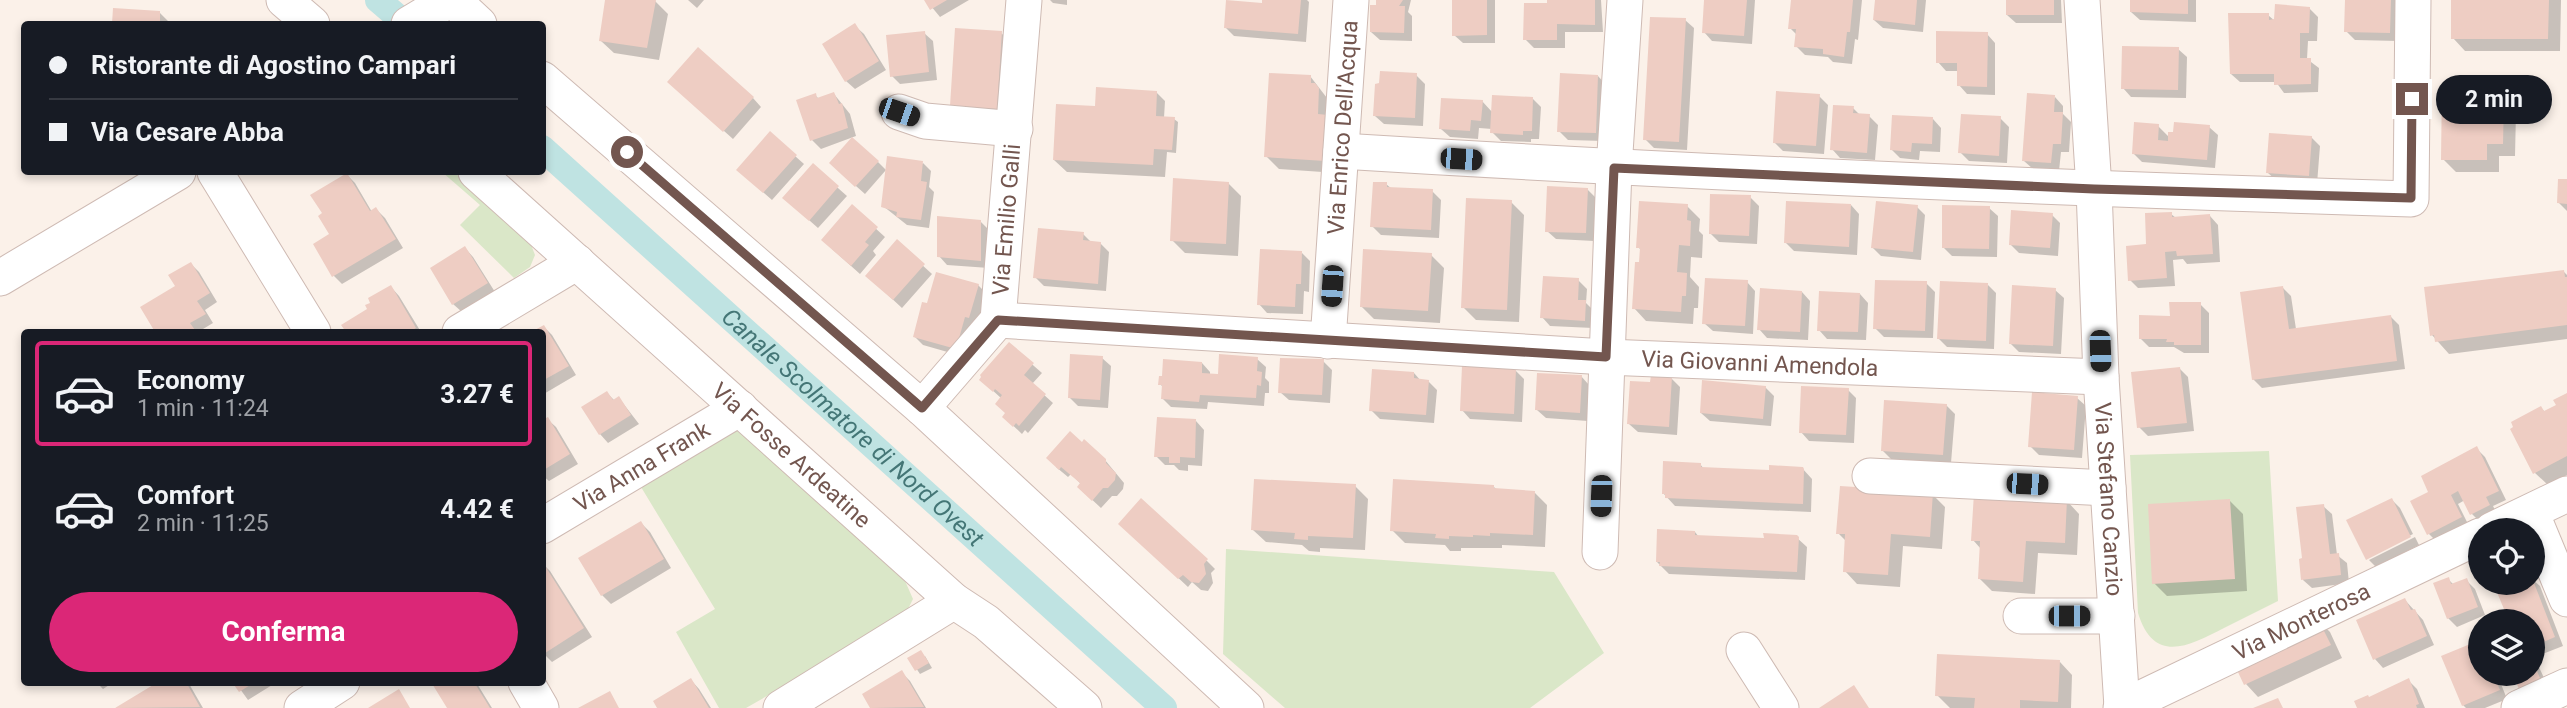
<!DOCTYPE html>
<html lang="it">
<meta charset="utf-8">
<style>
body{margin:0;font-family:Roboto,sans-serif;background:#20242c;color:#f1f3f6;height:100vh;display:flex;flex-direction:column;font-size:26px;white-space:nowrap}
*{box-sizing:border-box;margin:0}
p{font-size:23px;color:#9ea1a6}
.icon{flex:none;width:38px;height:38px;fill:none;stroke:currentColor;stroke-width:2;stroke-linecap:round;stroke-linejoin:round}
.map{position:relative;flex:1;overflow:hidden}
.panel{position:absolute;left:21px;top:329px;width:525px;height:357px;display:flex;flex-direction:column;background:#171b24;border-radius:7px;box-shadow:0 4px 10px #0003}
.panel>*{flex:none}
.guide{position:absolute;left:21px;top:21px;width:525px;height:154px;border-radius:7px;box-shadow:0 4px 10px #0003;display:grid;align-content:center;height:154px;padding:0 28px;background:#171b24}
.fabs{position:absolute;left:2468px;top:518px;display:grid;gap:14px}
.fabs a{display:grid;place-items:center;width:77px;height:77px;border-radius:50%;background:#171b24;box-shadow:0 4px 10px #0003;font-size:35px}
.end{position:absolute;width:32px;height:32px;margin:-16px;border:9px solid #73564f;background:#fff;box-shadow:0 0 0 4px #fff}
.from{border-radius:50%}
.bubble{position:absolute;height:49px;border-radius:24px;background:#171b24;box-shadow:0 4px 10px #0003;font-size:23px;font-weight:700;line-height:49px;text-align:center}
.car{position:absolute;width:21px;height:42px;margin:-21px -10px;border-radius:9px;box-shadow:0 0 5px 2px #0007;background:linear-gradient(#222 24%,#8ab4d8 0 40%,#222 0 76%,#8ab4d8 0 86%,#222 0)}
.guide b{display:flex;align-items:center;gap:24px;height:66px;font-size:26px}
.guide b+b{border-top:2px solid #363941}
.guide i{width:18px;height:18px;background:#f1f3f6}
ul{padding:12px 0 0;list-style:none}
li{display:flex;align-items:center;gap:21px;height:105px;margin:0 14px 10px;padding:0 14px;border:4px solid transparent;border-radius:7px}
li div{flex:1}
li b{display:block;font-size:26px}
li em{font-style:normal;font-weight:700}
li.active{border-color:#db2777}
li>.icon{width:63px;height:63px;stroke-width:1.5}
.button{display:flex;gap:14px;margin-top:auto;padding:14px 28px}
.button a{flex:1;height:80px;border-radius:42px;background:#db2777;color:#fff;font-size:28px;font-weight:700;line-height:80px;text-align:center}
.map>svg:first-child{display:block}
.green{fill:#dae7c8}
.shadow{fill:#0003}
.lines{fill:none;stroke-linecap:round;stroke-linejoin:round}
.canal{stroke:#bfe3e2;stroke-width:26}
.building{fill:#eecdc3}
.minor-casing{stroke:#cebab3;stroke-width:37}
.minor{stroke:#fff;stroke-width:35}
.route{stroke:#73564f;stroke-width:9}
.labels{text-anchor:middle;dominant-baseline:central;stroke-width:5;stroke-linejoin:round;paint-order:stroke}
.street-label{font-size:23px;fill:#73564f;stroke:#fef6ef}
.water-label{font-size:24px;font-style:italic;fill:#447676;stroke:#fef6ef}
</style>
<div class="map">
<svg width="2567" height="708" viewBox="0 0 2567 708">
<rect width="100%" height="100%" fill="#fbf1e9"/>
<path class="green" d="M442,172H454L530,242L535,255L530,267L514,278L460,225L480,205Z
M732,430L749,432L902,574L913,599L904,617L746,708H719L676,632L715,609L641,487Z
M2269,451L2278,601C2260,610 2242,619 2224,628C2189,646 2154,665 2138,613L2130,455Z
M1226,549L1554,572L1604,653L1530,708H1285L1223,654Z"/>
<path class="shadow" d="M607,0L655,1L668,14L659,60L614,53L601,41Z
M688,0H704L697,8Z
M926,0H969L940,17Z
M1050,0H1067V5L1053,3Z
M1264,0H1307L1309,2L1306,42L1234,36L1226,28L1263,5Z
M1377,0H1411L1408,12L1412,16V41L1380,40L1371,32Z
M1454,0H1495V43H1463L1454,35Z
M1549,0H1601L1603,32H1565V48H1534L1525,39L1549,4Z
M1706,0H1755L1752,44L1712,41L1704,32Z
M1793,0H1862L1858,40L1855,39L1852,64L1833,62L1828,57L1805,55L1796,46L1797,35L1790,28Z
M1877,0H1926L1923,32L1883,28L1874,20Z
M2007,0H2061L2062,23H2016L2007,15Z
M2132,0H2196V22L2140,20L2131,12Z
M2347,0H2399L2398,41L2355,40L2346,31Z
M2453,0H2561L2560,51H2465L2453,38Z
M2309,8L2318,17L2317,41H2308L2307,59L2319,68L2318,92L2284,93L2276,82H2240L2231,74L2268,15L2276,22Z
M115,10L160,13L171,24H114Z
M1685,20L1694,28L1687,150L1654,148L1645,139Z
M855,26L864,34L886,70L855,89L846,81Z
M924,33L933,41L937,80L900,84L892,76Z
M1001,33L1010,41L1005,117L960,114Z
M1987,34L1995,43V95L1967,94L1959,85V71H1946L1938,62Z
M2178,49L2187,57L2186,98L2131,97L2123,88Z
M1416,75L1425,84L1423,126L1384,124L1375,116Z
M1310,76L1327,98L1337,173L1279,169L1266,156Z
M1598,76L1606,85L1604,141L1568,140L1559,131Z
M2487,85L2516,113L2515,156H2499V172H2456L2443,159Z
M678,90L753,98L761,107L733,139Z
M1156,92L1165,101L1164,118L1174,119L1178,122L1176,153L1167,152L1165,177L1067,172L1054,160L1100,108Z
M834,94L850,114L856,136L821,149L812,140L815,95L819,99Z
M1819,96L1828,105L1824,154L1783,151L1775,143Z
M2055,97L2063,106V114L2071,122L2069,152H2061L2059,171L2033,169L2024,161Z
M1533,99L1541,107L1539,139H1531V142L1501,141L1492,132V129L1479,128L1478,139L1450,137L1441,129L1482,101L1493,113Z
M1853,108L1860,115L1869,116L1878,125L1875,160L1840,158L1832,149Z
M2000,118L2009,127L2007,163L1969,161L1960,152Z
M1933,119L1941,128L1940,152L1920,151L1919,160L1900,158L1892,150Z
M2158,126L2169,137L2209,127L2218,135L2215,168L2142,162L2134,154Z
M2311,137L2320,146L2317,184L2277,181L2268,173Z
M795,156L804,164L772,200L747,178Z
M878,162L886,170L865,194L839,171Z
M923,163L931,171L929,187L934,192L929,228L907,225L883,206Z
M813,166L847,196L818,228L793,206Z
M347,175L355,183L372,212L376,209L385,218L403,248L342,284L334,276L331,235Z
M2567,181V211L2559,203Z
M1228,183L1241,196L1238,256L1185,253L1172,240Z
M1386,184L1392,189L1432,191L1441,200L1439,238L1381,235L1372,226Z
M1587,189L1596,198L1594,241L1556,239L1547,231Z
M1750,197L1759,206L1757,244L1719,242L1710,233Z
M1511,202L1524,215L1519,322L1476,320L1463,307Z
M1851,205L1859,214L1857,255L1794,251L1786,243Z
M1687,206L1700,219L1699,231L1703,235L1702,258L1691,257L1690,277L1699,287L1698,308H1694L1693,324L1646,321L1634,308L1642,251L1638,247Z
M852,207L885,237L873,251L876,255L860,274L832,249Z
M1917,207L1925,215L1921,260L1881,256L1872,247Z
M1989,208L1998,216L1997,257L1952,256L1943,247Z
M2171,214L2176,218L2210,216L2218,225L2220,262L2187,264L2183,259L2173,260L2175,286L2138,288L2130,280L2148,246Z
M2052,215L2060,223L2058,256L2019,253L2011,245Z
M980,221L989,230V268L947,265L939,256Z
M1083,234L1091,242L1100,243L1109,252L1106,291L1044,286L1035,277Z
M897,242L932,274L902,308L876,284Z
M465,248L473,257L495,292L462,312L453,304Z
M1302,253L1310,261L1309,292L1304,291L1303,314L1267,313L1259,304Z
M1431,255L1444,268L1440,323L1374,319L1361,306Z
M191,264L199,272L217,302L205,310L213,323L198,332H157L142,307L177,287Z
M2563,271L2567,275V339L2449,354L2432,335Z
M1578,280L1587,289L1586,303L1594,311L1593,328L1550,326L1542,317Z
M1747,282L1755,291L1753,334L1713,331L1704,323Z
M1926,283L1935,292L1933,338L1884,337L1875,328Z
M978,285L987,294L978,325L965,357L923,345L915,337L928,305Z
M1988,285L1996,293L1994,349L1947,347L1939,339Z
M391,287L399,296L421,332H348L344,325L370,310L373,304Z
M2283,288L2291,296L2296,329L2391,317L2399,325L2405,369L2262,388L2253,379Z
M2055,290L2064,298L2061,354L2019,352L2010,343Z
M1802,292L1810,301L1808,340L1767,338L1759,329Z
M1860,294L1868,303L1866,340L1827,339L1819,330Z
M2200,304L2209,313V353H2184L2174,347H2149L2141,339L2171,317Z
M544,327L552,335L576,375L542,395V332H534Z
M1009,344L1042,373L1032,384L1053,403L1028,433L1025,430L1022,434L1004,417L1006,414L1002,399L990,388Z
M1102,358L1111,366L1108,408L1078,406L1070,398Z
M1257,359L1266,367L1265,378L1269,382V393H1265L1264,406L1208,402L1207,409L1171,407L1163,399V387L1160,384L1202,363L1210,372V376H1220Z
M1323,361L1332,370L1330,403L1289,400L1280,392Z
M2180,369L2188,377L2194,431L2148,436L2139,427Z
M1515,370L1524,379L1522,422L1470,419L1462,410Z
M1414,373L1421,381H1428L1437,390L1434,423L1380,419L1371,410Z
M1581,376L1589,385L1588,421L1546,418L1537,410Z
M1671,378L1680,387L1677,435L1638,432L1629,424L1652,384Z
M1765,387L1774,396L1771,426L1710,421L1701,413Z
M1848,390L1856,398L1854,443L1809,441L1801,432Z
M607,393L615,401L619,398L639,424L608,443L600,434Z
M2567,395V475L2548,485L2535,473L2541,408L2545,412L2558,406Z
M2077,398L2086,406L2082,458L2039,455L2030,446Z
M1946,405L1955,414L1951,463L1891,459L1883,451Z
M547,419L556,427L578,464L549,481L542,475V422Z
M1196,421L1204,430L1202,466L1188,465V471L1179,470L1174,465H1165L1156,456Z
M2476,448L2485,457L2506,500L2493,506L2497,514L2480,522L2472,514L2465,500L2458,504L2469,526L2437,542L2429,534L2431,492Z
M1105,460L1124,483L1123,489L1117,496H1112L1101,508L1087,495L1081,484L1071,474L1068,477L1056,467Z
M1700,464L1704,469L1771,472L1802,468L1812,479L1811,512L1675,506L1663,493Z
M1355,486L1368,499L1365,550L1320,548V552L1309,551L1302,545L1266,542L1253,530Z
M1493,486L1497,490L1535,493L1547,505L1545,547L1502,545V548H1461V551H1450L1445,545L1405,543L1392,530Z
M1932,494L1945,507L1942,549L1903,546L1900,587L1857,584L1845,571L1847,542L1838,533Z
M2392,500L2400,508L2413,534L2368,557V559L2349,521Z
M2067,501L2079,514L2077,555L2038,553L2035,594L1992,591L1979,578L1981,549L1973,540Z
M2230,501L2243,514L2247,591L2167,596L2154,583Z
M2323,506L2332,514L2337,555L2347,563L2349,583L2312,588L2303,580L2304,559Z
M641,523L650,532L671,568L611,604L602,595Z
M1129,532L1207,561L1215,569L1211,573L1213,583L1208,591L1201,590L1192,582L1188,587Z
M1695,532L1699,537L1765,540L1796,537L1807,547L1805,580L1669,574L1657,562Z
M2415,537L2419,545L2376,567L2369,560Z
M542,563L550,571L592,637L552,662L544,654Z
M2448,579L2454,585L2466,580L2475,589L2485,615L2457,627L2448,618Z
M2532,579L2540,586L2563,646L2532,658V621H2510L2498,591L2518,583H2532Z
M2405,600L2423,620L2434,645L2383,668L2375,659L2358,621Z
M2317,619L2330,632L2342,658L2258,697L2246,684Z
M925,656L932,668L920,674L910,659Z
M2532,658L2538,665L2550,691H2522L2515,674H2532Z
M2060,662L2072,675L2071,708H1950L1937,695Z
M902,673L910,681L926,708H872L864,695Z
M2480,674H2497L2507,699L2485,708H2466L2463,705Z
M691,680L699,689L711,708H659Z
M2408,680L2417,689L2425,708H2359L2370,699Z
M96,682H114L103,689Z
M161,682H188L203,708H119Z
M235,682H277L248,700Z
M433,682H476L492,708H449Z"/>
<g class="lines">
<g class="canal">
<path d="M378,0L406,24"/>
<path id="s1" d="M542,148L1164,708"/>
</g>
</g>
<path class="building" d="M605,0H656L647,48L599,41Z
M924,0H947L930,10Z
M1226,0L1262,3V0H1301L1298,34L1224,28Z
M1376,0H1403L1399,6H1405L1404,33L1370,32V5H1376Z
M1452,0H1487V35L1452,36Z
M1547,0H1595V25L1557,24V40H1523L1524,3H1547Z
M1704,0H1747L1744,36L1702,33Z
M1791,0H1853L1850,32H1847L1844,57L1823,54V49L1794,47L1796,29H1788Z
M1875,0H1917L1915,25L1873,20Z
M2006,0H2054V15H2006Z
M2130,0H2188V14L2130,12Z
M2345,0H2391L2390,33L2344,32Z
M2451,0H2549L2548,39H2451Z
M2275,4L2310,7L2309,33H2300V58H2311V84L2274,85V74H2230L2228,13H2269V20L2274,19Z
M113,8L160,11V24H112Z
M1650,17L1686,18L1679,142L1643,140Z
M855,23L879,61L845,82L822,44Z
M955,28L1002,31L997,109L950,106Z
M925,31L929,72L890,77L886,35Z
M1936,31L1988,32L1987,87L1957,86V63H1936Z
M2122,46L2179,47L2178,90L2121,89Z
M698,47L754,97L723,132L667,82Z
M1380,71L1417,73L1415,118L1373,116L1375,84L1379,83Z
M1269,73L1311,75V83H1315L1319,88L1318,114L1328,115L1325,161L1264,157Z
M1560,73L1598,75L1596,133L1557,132Z
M2442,83L2488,84V98H2504L2503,144H2487V160H2441Z
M1096,87L1157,91L1156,116L1175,117L1172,150L1154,149L1153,165L1053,160L1056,104L1095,106Z
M1776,91L1820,94L1816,146L1773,143Z
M834,92L839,104L842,103L848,128L810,141L796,100L816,93L817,98Z
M2027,93L2055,95L2054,112H2063L2061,144H2053L2051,163L2022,161Z
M1492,95L1533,97L1532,131H1523V135L1490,133Z
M1441,98L1483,100L1481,121L1471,120L1470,131L1439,129Z
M1833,105L1854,106L1853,113L1870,114L1867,153L1830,150Z
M1961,114L2001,116L1999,156L1958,153Z
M1892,115L1933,117L1932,144L1912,143L1911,152L1890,150Z
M2134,122L2159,124L2158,140L2168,141V132H2173L2174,122L2210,125L2207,160L2132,154Z
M770,131L797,155L763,193L736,170Z
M2269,133L2312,136L2309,176L2266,173Z
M852,137L879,161L855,187L829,163Z
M887,156L923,161L921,181L927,182L921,220L896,217L897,212L881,207Z
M813,163L839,186L809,221L782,198Z
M347,173L370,211L376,207L396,239L332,277L313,244L329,234L318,216L322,213L310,195Z
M1173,178L1229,182L1226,244L1170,241Z
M2558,179H2567V204L2557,203Z
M1373,182H1387V187L1433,189L1431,230L1370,227Z
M1547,186L1588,188L1586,233L1545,232Z
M1710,194L1751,195L1749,236L1709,234Z
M1466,198L1512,200L1507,310L1461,308Z
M1639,201L1688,204L1687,220L1691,221L1690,246L1679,245L1677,272L1687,273L1686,296H1682L1681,312L1632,309L1635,262H1639L1640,248H1636Z
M1786,201L1851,204L1849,247L1784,243Z
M1876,201L1918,205L1913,252L1871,248Z
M852,204L878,227L865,242L869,245L851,266L821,240Z
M1942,205L1990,206L1989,249L1942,248Z
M2011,210L2053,213L2050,248L2009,245Z
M2172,212V217L2210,214L2213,254L2177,256L2176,251L2165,252L2167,278L2128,281L2126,246L2146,244L2145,213Z
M937,216L981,220V261L937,257Z
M1038,228L1084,232L1083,240L1101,242L1098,284L1033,278Z
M897,239L925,264L893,300L865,276Z
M465,246L488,283L452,305L430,268Z
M1260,249L1302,251L1301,284H1296L1295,307L1257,305Z
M1363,249L1432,253L1428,311L1360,307Z
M191,262L210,293L197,301L206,314L190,323L195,330L190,332H155L140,307L175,286L168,275Z
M2564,270L2565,277H2567V325L2435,342L2434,335L2430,336L2424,287Z
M936,272L979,284L969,318L965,317L956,349L913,337L922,302L927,303Z
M1543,276L1579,278L1578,300H1586L1585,321L1540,318Z
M1705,278L1748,280L1745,326L1702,324Z
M1875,280L1927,281L1925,331L1873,329Z
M1940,281L1988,283L1986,341L1937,339Z
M391,285L416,328L409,332H346L341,325L367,309L365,305L370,303L368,298Z
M2012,285L2056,288L2053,346L2009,344Z
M2283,286L2289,329L2391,315L2397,361L2252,380L2240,292Z
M1760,288L1802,291L1800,332L1757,330Z
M1819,291L1860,293L1858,332L1817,331Z
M2169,302H2201V345H2174V342H2166L2167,339H2139V315L2170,316Z
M544,325L569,366L542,381V332H531Z
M1009,342L1034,363L1024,375L1046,394L1019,426L1016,423L1013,427L1002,417L1005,413L995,404L1002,395L995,389L993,392L979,380L981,377L980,375Z
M1070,354L1103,356L1100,400L1068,398Z
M1219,354L1258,357L1257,371L1262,372L1261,386L1257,385L1256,398L1200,395L1199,402L1161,399L1162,385H1158L1159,376H1162L1163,359L1202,362V373L1218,374Z
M1280,358L1324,359L1322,395L1278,393Z
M1462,366L1516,369L1514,414L1460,411Z
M2180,367L2187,423L2137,428L2131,372Z
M1372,369L1414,372V378L1429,380L1426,415L1369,411Z
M1537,373L1582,375L1580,413L1535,410Z
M1651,375L1672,376L1669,427L1627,424L1630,381L1650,382Z
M1702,380L1766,386L1763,419L1700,413Z
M1801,386L1849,388L1846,435L1799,433Z
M607,391L613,400L619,396L631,415L599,435L581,407Z
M2032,392L2078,396L2074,450L2028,447Z
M2567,393V456L2533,474L2510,429L2513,427L2511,422L2541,406L2544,411L2556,405L2553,400Z
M1884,400L1947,404L1943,455L1881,451Z
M548,417L570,454L542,471V420Z
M1157,417L1196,419L1195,458L1180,457V463H1169V457H1154Z
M1070,431L1082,442L1084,439L1106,459V463L1116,473L1115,480L1108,488H1103L1092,501L1077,487L1080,483L1061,467L1059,470L1046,458Z
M2477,446L2499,491L2486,497L2490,505L2470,515L2458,491L2451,495L2462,517L2427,535L2410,501L2428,492L2421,476Z
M1663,461L1701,463V467L1769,470V465L1803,467L1804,469L1803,504L1665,498V494H1662Z
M1254,479L1356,484L1353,538L1308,536V540L1294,539L1295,533L1251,530Z
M1393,479L1494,485V488L1535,491L1533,535L1490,533V536L1473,535V537L1449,536V539L1435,538L1436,534L1390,531Z
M1840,486L1933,492L1930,537L1891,534L1888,575L1843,572L1845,534H1836Z
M1974,493L2067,499L2065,543L2026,541L2023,582L1978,579L1980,541H1971Z
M1141,498L1208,559L1204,564L1206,574L1199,583L1191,582L1183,575L1178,579L1118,524Z
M2392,498L2411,537L2366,560L2346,520Z
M2230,499L2235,579L2152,584L2148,504Z
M2324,504L2330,554L2339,553L2341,575L2301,580L2299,559L2302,558L2296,507Z
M641,521L664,559L601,596L578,558Z
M1657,529L1695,531V535L1764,538L1763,533L1797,535L1799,537L1797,572L1659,566L1660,562H1656Z
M542,561L584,628L542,655Z
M2449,577L2451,584L2467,578L2478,607L2447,619L2433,583Z
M2513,583H2534L2555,637L2532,647V621H2509L2496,590Z
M2405,598L2411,610L2415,609L2427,636L2373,660L2356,620Z
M2317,617L2331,645L2244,685L2231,657Z
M2480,640V674H2493L2500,690L2462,706L2441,656Z
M921,650L929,663L915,671L907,658Z
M1937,654L2060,660L2058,702L2020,700V708H1974L1975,698L1935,696Z
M2532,659L2542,683L2520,692L2513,674H2532Z
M902,670L924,707L870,708L862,694Z
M691,678L709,708H657L653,701Z
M2409,678L2419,704L2416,705L2417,708H2357L2354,701L2368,695L2369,697Z
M158,682H186L200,707L115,708Z
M232,682H255L239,692Z
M431,682H474L490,708H447Z
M1854,685L1869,708H1819Z
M399,689L410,708H368Z
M610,691L619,708H578Z
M2278,698L2283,708H2253Z"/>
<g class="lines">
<g class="minor-casing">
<g id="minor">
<path d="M284,0L312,24"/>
<path d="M453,0L479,24"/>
<path id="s2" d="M2082,0L2094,189L2101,377L2122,707"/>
<path d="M409,24L449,0"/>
<path d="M542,79L922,408L1246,708"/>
<path d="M899,112L925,121L1015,129"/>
<path d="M1341,151C1697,173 2054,188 2411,199L2413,0"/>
<path d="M215,172L313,332"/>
<path id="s3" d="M476,172L954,601L986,622L1084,708"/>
<path d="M0,278L178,172"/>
<path id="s4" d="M998,320L1606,357L2101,377"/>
<path d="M460,332L577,262"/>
<path id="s5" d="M1328,341L1351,0"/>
<path id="s6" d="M922,408L998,320L1024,0"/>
<path d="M1870,476L2108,488"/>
<path d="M2531,512L2567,599"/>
<path id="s7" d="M542,526L740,408"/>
<path d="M2492,530L2567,494"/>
<path d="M1600,552L1614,168L1625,0"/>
<path d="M2021,616H2117"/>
<path d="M1744,650L1781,708"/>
<path d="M526,682L541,708"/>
<path d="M302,708L342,682"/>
<path d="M781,708L954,601"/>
<path id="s8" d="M2121,708L2480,536"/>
<path d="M2519,708L2567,686"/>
</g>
</g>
<use href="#minor" class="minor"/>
</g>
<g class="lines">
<path class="route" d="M627,152L922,408L998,320L1606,357L1614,168L2094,189L2411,198L2412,99"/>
</g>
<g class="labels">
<g class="street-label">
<text stroke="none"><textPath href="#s5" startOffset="214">Via Enrico Dell'Acqua</textPath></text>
<text stroke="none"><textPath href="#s6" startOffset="217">Via Emilio Galli</textPath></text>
<text stroke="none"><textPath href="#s4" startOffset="763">Via Giovanni Amendola</textPath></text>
<text stroke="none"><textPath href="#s3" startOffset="424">Via Fosse Ardeatine</textPath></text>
<text stroke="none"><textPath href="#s7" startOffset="116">Via Anna Frank</textPath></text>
<text stroke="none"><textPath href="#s2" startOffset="500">Via Stefano Canzio</textPath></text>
<text stroke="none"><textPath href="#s8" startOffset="200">Via Monterosa</textPath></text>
</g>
<g class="water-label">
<text stroke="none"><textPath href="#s1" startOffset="418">Canale Scolmatore di Nord Ovest</textPath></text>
</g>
</g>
</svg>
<div class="fabs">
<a><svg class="icon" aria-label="locate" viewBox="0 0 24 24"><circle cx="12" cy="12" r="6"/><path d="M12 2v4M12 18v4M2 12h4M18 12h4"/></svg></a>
<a><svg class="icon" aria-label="layers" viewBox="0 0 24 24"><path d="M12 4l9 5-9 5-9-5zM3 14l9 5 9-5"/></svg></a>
</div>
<i class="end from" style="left:627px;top:152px"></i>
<i class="end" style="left:2412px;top:99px"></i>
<div class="bubble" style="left:2436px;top:75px;width:116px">2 min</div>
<i class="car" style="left:899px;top:112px;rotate:109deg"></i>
<i class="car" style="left:1461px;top:159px;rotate:94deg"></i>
<i class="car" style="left:1332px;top:286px;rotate:184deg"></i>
<i class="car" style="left:2100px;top:351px;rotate:178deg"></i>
<i class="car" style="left:2027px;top:484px;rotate:93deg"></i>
<i class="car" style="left:1601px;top:496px;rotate:182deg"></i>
<i class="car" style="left:2069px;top:616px;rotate:90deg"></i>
<div class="guide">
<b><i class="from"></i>Ristorante di Agostino Campari</b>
<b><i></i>Via Cesare Abba</b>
</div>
<section class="panel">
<ul>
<li class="active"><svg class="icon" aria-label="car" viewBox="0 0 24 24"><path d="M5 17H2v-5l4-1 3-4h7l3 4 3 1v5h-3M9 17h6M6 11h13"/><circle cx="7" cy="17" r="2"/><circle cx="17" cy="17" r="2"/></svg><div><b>Economy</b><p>1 min · 11:24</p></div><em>3.27 €</em></li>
<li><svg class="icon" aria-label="car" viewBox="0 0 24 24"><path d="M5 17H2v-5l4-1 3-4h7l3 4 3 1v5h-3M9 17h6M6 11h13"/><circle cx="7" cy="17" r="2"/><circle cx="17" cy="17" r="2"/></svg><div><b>Comfort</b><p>2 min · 11:25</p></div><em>4.42 €</em></li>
</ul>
<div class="button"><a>Conferma</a></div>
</section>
</div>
